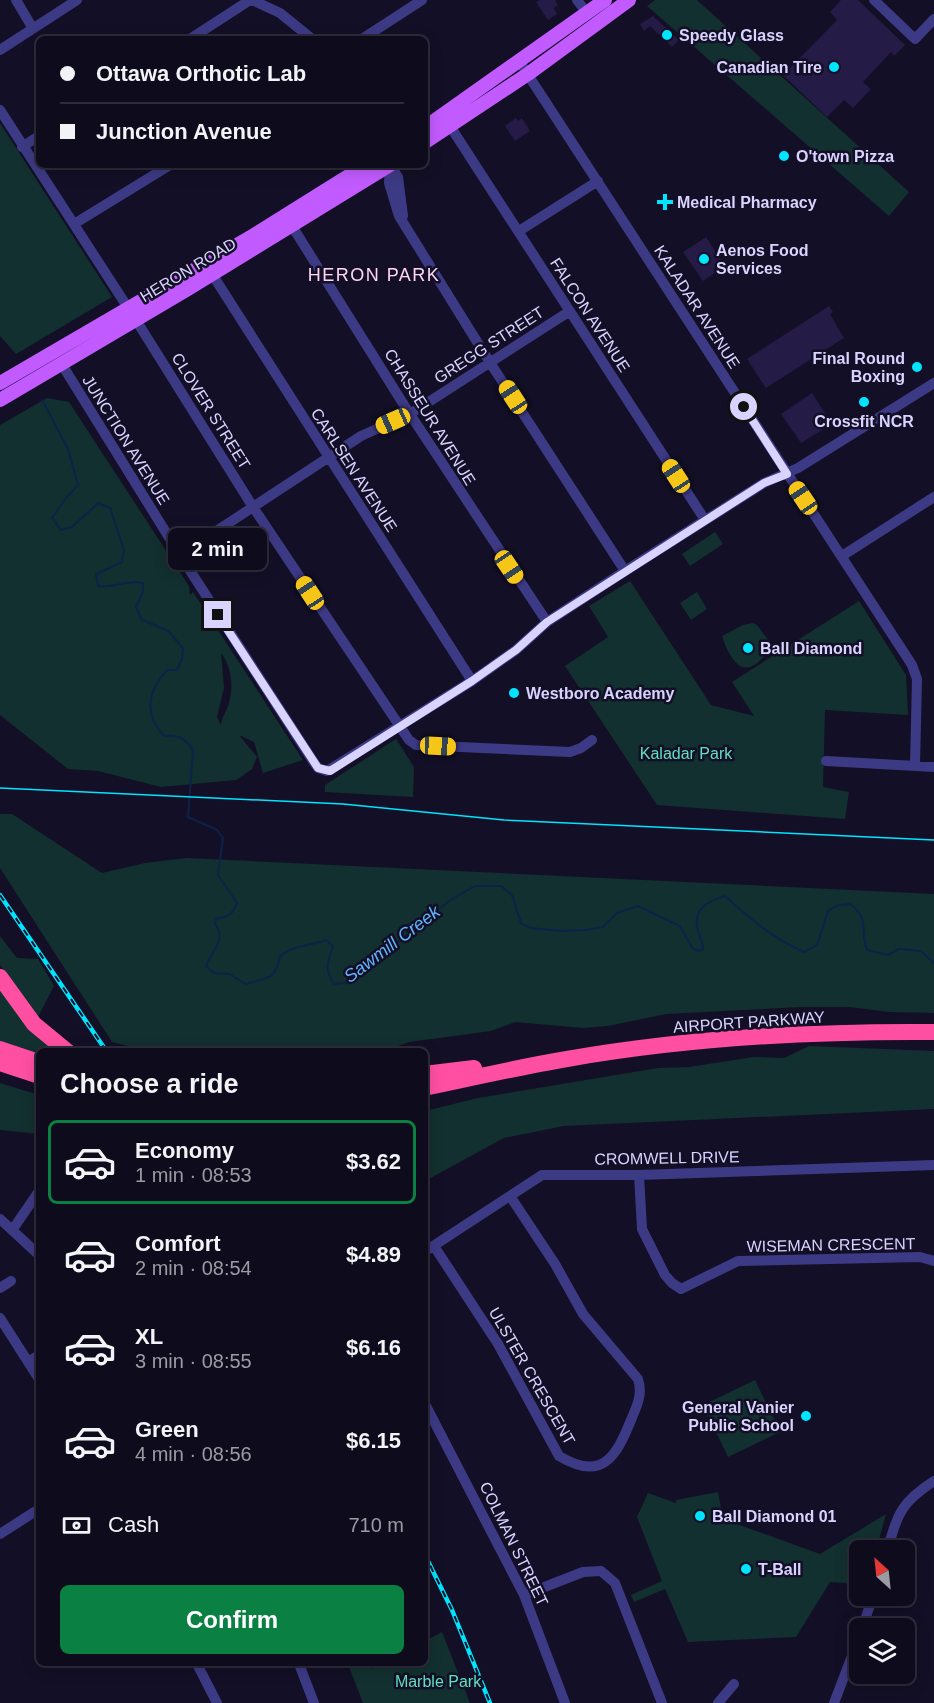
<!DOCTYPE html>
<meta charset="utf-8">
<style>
body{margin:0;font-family:Helvetica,sans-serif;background:#171425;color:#f1f3f6;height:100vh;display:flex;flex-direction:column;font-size:22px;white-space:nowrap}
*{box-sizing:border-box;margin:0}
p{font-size:20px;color:#9b9ba3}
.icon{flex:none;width:33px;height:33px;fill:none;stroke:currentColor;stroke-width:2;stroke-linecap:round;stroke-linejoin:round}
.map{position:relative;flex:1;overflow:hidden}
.side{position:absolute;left:36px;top:1048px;width:392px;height:618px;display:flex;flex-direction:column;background:#0e0b1c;border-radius:9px;box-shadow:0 3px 15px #0003,0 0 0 2px #2e2b3b}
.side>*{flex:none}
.top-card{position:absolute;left:36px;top:36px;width:392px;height:132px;border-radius:9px;box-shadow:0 3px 15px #0003,0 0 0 2px #2e2b3b;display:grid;align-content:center;height:132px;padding:0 24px;background:#0e0b1c}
.needle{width:39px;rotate:333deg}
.buttons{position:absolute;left:849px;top:1540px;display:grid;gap:12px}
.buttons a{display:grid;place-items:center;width:66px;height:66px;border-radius:9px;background:#0e0b1c;box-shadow:0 3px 15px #0003,0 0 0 2px #2e2b3b;font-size:30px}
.end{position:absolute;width:27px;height:27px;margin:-14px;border:8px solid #d9d4ff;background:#111;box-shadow:0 0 0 3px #111}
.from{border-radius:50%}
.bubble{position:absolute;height:42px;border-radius:9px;background:#0e0b1c;box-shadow:0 3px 15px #0003,0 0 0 2px #2e2b3b;font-size:20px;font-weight:700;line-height:42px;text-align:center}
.car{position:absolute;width:18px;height:36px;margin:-18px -9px;border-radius:8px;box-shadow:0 0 4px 2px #0007;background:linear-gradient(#f5c518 24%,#345 0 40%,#f5c518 0 76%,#345 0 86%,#f5c518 0)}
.top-card b{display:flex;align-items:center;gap:21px;height:57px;font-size:22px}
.top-card b+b{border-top:2px solid #2e2b3b}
.top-card i{width:15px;height:15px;background:#f1f3f6}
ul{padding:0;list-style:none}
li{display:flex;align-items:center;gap:18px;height:84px;margin:0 12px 9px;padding:0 12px;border:3px solid transparent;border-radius:9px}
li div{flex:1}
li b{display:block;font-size:22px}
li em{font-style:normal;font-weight:700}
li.selected{border-color:#0b8043}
li>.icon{width:54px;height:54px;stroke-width:1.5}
h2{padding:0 24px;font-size:27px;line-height:72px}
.pay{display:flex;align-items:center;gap:15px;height:66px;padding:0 24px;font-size:22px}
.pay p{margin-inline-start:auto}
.button{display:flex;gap:12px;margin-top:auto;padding:12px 24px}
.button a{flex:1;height:69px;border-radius:9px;background:#0b8043;color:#fff;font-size:24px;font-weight:700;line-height:69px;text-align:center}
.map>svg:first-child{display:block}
.green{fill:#12302f;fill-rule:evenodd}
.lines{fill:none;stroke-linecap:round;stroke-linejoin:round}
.stream{stroke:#0c2248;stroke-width:2}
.building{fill:#241b47}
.minor{stroke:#3d3a85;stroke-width:10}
.major{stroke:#c25bff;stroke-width:14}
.highway{stroke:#ff4fa3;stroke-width:16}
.tram{stroke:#00e5ff;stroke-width:1.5}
.rail-casing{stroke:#00e5ff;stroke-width:4.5}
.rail{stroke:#130f26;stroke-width:2;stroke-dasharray:7;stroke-linecap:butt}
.route{stroke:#d9d4ff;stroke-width:8}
.poi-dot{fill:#00e5ff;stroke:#130f26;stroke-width:2}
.labels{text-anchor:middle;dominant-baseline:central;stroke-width:5;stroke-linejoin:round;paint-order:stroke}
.poi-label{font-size:16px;font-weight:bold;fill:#d9d4ff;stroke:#130f26;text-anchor:start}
.street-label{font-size:16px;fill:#d9d4ff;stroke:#130f26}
.park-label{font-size:16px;fill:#5fe0c0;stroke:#130f26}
.neighbourhood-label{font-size:18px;letter-spacing:1.5px;fill:#ffd6f0;stroke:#130f26}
.water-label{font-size:18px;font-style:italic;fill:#62b6ff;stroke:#130f26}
</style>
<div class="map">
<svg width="934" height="1703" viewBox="0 0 934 1703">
<rect width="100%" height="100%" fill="#130f26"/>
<path class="green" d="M655,0H697L909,192L889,216L647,6Z
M0,123L112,297L16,354L0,336Z
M47,398L69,402L189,586L190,595L193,592L303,760L263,773L254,742L239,735L257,757L252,769L236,780L161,787L98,771L68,769L0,715V425ZM221,653C231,665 234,686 229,703C227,711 222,716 221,725L217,717L224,688Z
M715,532L723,544L690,566L682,554Z
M630,581L711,705L754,716L732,682L859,601L906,675L908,715L825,710L823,787L849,792L845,819L657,805L565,666L608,637L589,606Z
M697,592L707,609L691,620L680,603Z
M753,623L757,625L772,645C750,680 734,672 722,636L743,625Z
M396,739L414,767L413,797L325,792V785Z
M0,814H12L102,873L145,863L187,858L934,894V1013L890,1012L849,1007H801L666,1014L608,1026L583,1028L515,1022L491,1031L409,1042L382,1052L176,1051L140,1049L112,1042L0,868Z
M0,936L17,958L38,959L54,986L37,1019L0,965Z
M0,985L60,1051L39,1052V1054L0,1043Z
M809,1046L934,1051V1109L564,1126L504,1138L425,1181V1111L478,1098L658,1068L689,1067L753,1057L784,1058Z
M0,1083L39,1095V1134L0,1130Z
M755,1380L780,1432L728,1457L703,1405Z
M718,1492L723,1519L820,1554L886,1514L876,1551H860L859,1584L830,1582L796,1637L688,1642L665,1589L634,1602L631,1595L662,1581L637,1517L648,1493L676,1503V1500Z
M442,1632L470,1703H363L348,1664H368L371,1669L381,1664H424L425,1641Z"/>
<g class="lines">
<path class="stream" d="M42,400L68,449L78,485L66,498L52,518L61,530L72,527L98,503L110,508L124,550L122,562L96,574L98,586C114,589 127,579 143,583V592L136,607L141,619L168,631L183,648L182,659L177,670H167C147,691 144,714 164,736C178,735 186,738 193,751L188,817L217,830L223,838L218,875L237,903C233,914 228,917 216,919L215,924C227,941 212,950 206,966L214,973L229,974L246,984C266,978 276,980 280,956C297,944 306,947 326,940L333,946C328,961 324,970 334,984L346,983L452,899L475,886H501L512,895L521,923L530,928L563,931L585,930L603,927L617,913L638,906L680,926L693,949L699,951L703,949C703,942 699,937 698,930C692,909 708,901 725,896C749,918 774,939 804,952L817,945L828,911L838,905L850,904C871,920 859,929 867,950L888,955L899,949L921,951L934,963"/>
</g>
<path class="building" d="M540,0H555L558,5L554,8L557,14L548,20L536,2Z
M841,0H858L905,45L894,56L891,52L863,82L871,89L853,108L844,100L827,117L783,75L837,20L830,12Z
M653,16L679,40L672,47L650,26L644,31L640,24Z
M516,118L518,121L522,118L530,131L515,141L505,126Z
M706,237L725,266L703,281L683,252Z
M829,306L833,312L830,314L844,338L766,388L747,359Z
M812,393L832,424L801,443L781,414Z"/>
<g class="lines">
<path class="minor" d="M16,0L32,27
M252,0L280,13L312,39
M577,0L587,13
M874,0L915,39L934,19
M190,39L250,0
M362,39L422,0
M0,50L77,0
M519,61L912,665L917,679L915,766
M0,110L141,328L253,507L409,740L416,745L570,752L581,748L592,740
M450,126L705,520
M22,147L39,136
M390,165L389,183L399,216L489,361L625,571
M390,165L398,177L403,216
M74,224L170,165
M292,226L404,405L547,622
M519,231L598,181
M212,274L472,681
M61,363L180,555L313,761L318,768L327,771L472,681L516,650L547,622L625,571L764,483L798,468L934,383
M180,555L361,436L410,414L570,311
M842,556L934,497
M826,761L934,767
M639,1175L642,1229L665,1275L672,1283L681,1289L738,1261L920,1257L934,1261
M0,1219L39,1255
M13,1229L39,1191
M434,1246L498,1344L559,1456C602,1482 616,1457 631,1420C637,1406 643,1394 638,1379L583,1314L555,1264L510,1196
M424,1252L542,1175H639L934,1165
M0,1288L11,1281
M0,1318L39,1379
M28,1362L39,1355
M424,1402L524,1595L565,1703
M0,1534L39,1509
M887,1551C898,1514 900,1503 934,1481
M524,1595L583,1572L601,1571L615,1583L662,1703
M862,1629L873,1596
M197,1664L217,1703
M299,1664L314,1703
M718,1703L734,1684
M834,1703L860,1635"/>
<path class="major" d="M424,128L605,0
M424,143L528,74L629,0
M0,383L254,235L366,165
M0,400L188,289L390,165"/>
<path class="highway" d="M0,977L34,1024L68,1052
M0,1049L39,1062
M0,1063L39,1076
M424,1074L474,1068
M424,1088C472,1078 519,1067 567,1059C687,1038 812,1031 934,1032"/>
<path class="tram" d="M0,788L343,804L504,820L934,840"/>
<g class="rail-casing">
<path id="rail" d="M0,895L107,1052
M424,1553L452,1610L490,1703"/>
</g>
<use href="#rail" class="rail"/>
</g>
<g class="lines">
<path class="route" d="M218,615L318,768L330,771L472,681L516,650L547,622L764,483L787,474L744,407"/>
</g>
<g class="poi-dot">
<circle cx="667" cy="35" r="6"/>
<circle cx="834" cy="67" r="6"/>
<circle cx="784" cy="156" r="6"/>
<path d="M662 193h6v6h6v6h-6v6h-6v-6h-6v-6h6z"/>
<circle cx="704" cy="259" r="6"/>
<circle cx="917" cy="367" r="6"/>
<circle cx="864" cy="402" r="6"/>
<circle cx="748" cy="648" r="6"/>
<circle cx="514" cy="693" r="6"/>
<circle cx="806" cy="1416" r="6"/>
<circle cx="700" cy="1516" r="6"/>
<circle cx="746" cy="1569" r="6"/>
</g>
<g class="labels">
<g class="poi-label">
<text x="679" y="35">Speedy Glass</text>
<text x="822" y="67" text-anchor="end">Canadian Tire</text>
<text x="796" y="156">O'town Pizza</text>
<text x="677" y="202">Medical Pharmacy</text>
<text x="716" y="250">Aenos Food<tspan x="716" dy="18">Services</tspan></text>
<text x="905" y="358" text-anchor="end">Final Round<tspan x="905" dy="18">Boxing</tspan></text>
<text x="864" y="421" text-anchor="middle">Crossfit NCR</text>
<text x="760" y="648">Ball Diamond</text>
<text x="526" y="693">Westboro Academy</text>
<text x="794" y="1407" text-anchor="end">General Vanier<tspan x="794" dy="18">Public School</tspan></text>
<text x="712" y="1516">Ball Diamond 01</text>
<text x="758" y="1569">T-Ball</text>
</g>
<g class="street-label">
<text transform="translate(188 270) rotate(-31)">HERON ROAD</text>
<text transform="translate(697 307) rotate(57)">KALADAR AVENUE</text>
<text transform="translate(590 315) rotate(57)">FALCON AVENUE</text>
<text transform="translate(489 345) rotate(-33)">GREGG STREET</text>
<text transform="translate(211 411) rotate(58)">CLOVER STREET</text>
<text transform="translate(430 417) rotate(58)">CHASSEUR AVENUE</text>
<text transform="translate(126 440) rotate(58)">JUNCTION AVENUE</text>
<text transform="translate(354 470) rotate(57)">CARLSEN AVENUE</text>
<text transform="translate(749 1022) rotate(-4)">AIRPORT PARKWAY</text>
<text transform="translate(667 1158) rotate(-1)">CROMWELL DRIVE</text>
<text transform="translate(831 1245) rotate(-1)">WISEMAN CRESCENT</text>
<text transform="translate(532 1376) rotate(60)">ULSTER CRESCENT</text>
<text transform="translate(514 1544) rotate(64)">COLMAN STREET</text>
</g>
<g class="park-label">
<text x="686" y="753">Kaladar Park</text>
<text x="438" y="1681">Marble Park</text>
</g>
<g class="neighbourhood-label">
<text x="374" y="275">HERON PARK</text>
</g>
<g class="water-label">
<text transform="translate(392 944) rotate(-37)">Sawmill Creek</text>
</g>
</g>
</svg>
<div class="buttons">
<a><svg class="needle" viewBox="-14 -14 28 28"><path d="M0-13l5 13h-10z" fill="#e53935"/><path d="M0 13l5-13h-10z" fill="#9b9ba3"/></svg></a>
<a><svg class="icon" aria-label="layers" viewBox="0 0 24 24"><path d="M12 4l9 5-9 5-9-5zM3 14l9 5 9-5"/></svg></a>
</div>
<i class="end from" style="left:744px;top:407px"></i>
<i class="end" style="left:218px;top:615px"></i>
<div class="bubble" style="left:168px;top:528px;width:99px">2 min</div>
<i class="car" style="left:513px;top:397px;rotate:327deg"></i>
<i class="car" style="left:393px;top:421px;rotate:246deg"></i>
<i class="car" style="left:676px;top:476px;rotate:327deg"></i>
<i class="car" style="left:803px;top:498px;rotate:326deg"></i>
<i class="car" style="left:509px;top:567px;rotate:146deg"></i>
<i class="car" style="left:310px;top:593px;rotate:327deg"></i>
<i class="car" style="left:438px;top:746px;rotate:93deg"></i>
<div class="top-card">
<b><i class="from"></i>Ottawa Orthotic Lab</b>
<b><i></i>Junction Avenue</b>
</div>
<section class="side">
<h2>Choose a ride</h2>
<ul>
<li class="selected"><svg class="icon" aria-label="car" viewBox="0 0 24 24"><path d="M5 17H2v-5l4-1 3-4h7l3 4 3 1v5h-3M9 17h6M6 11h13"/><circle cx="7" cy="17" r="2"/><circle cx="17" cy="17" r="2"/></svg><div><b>Economy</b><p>1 min · 08:53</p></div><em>$3.62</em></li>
<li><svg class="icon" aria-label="car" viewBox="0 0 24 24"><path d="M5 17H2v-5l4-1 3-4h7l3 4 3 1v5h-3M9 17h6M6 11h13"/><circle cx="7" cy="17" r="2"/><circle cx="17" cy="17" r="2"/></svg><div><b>Comfort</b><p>2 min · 08:54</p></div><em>$4.89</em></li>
<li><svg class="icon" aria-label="car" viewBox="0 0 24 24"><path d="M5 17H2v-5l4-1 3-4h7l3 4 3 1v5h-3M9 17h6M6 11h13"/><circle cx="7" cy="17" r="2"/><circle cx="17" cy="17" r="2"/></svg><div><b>XL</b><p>3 min · 08:55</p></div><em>$6.16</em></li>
<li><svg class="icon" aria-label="car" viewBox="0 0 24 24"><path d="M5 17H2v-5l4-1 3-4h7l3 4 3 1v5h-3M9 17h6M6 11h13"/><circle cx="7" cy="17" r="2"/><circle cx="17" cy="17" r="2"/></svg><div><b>Green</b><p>4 min · 08:56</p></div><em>$6.15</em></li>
</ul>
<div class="pay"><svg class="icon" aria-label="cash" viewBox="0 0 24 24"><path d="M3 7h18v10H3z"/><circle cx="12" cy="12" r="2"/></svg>Cash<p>710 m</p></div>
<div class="button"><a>Confirm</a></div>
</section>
</div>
